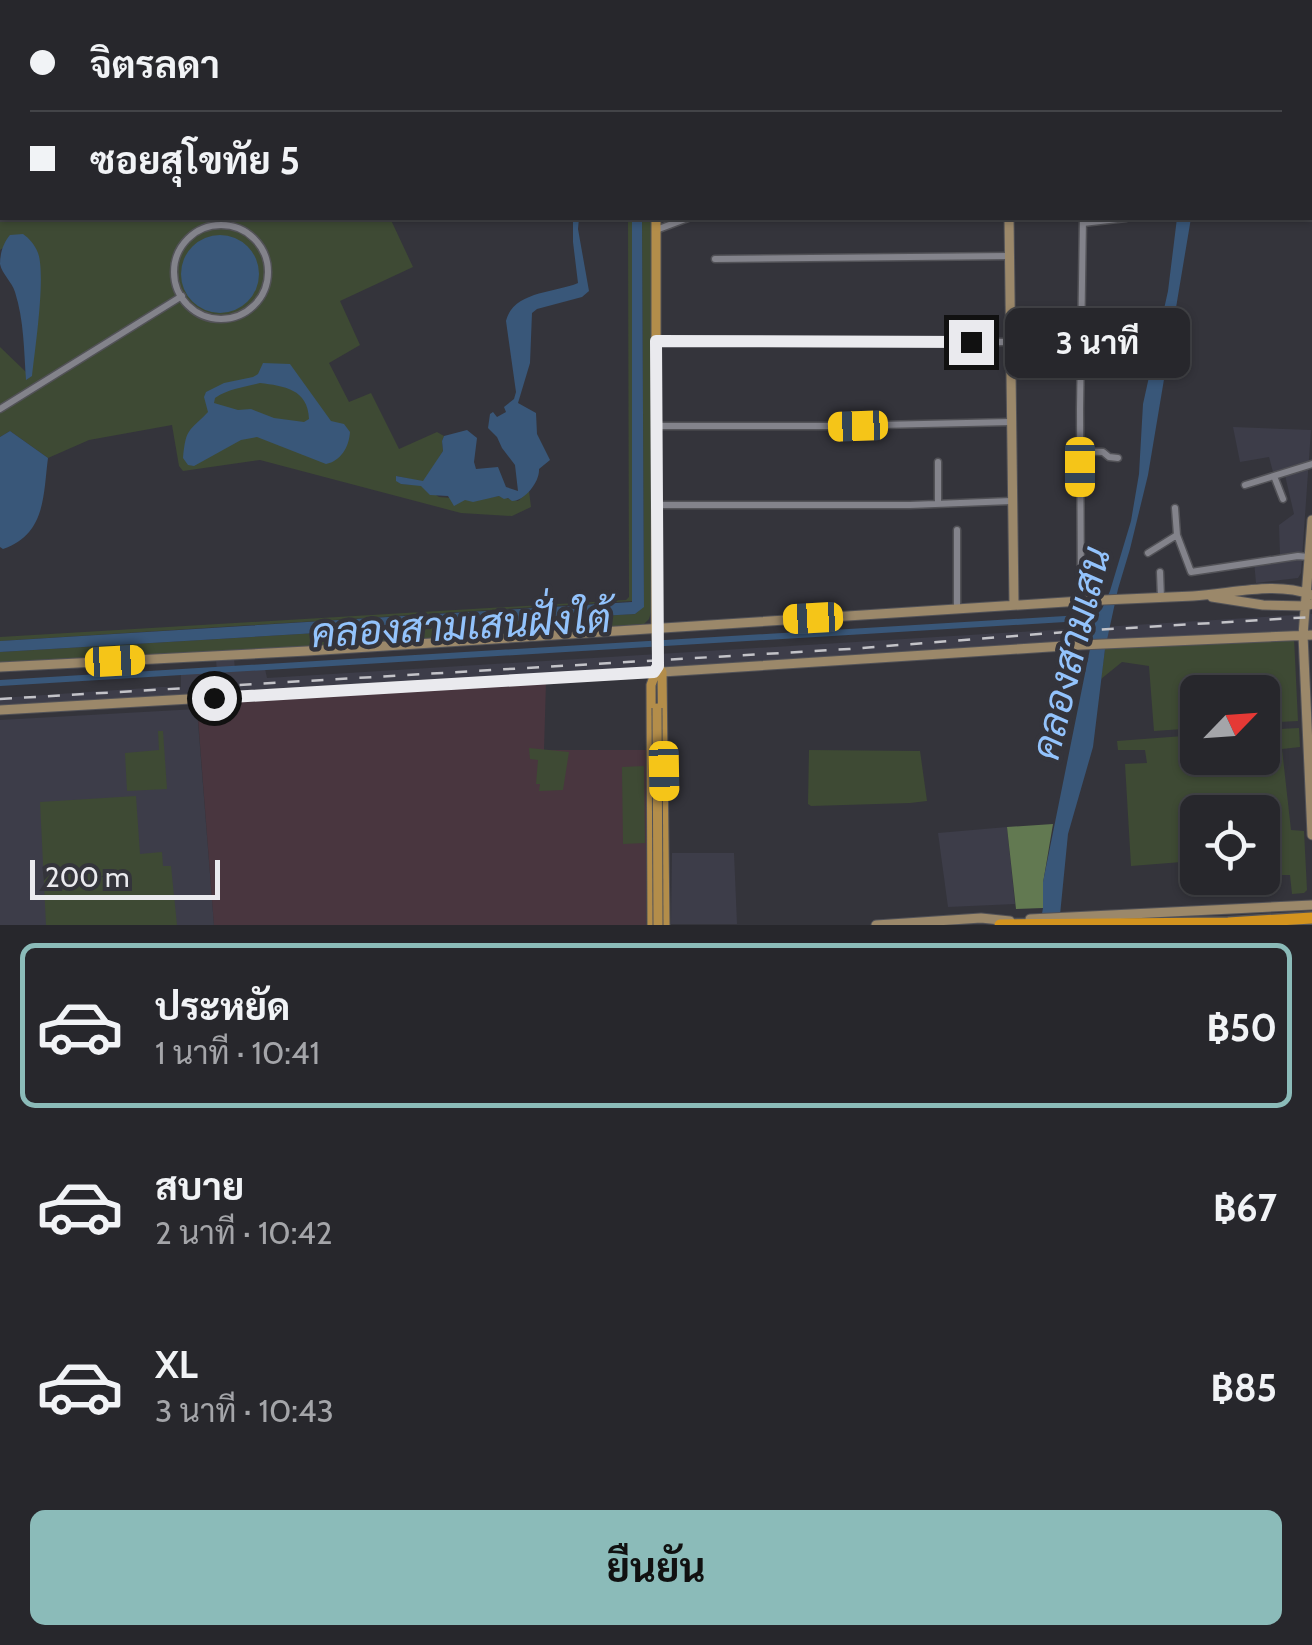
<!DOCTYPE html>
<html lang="th">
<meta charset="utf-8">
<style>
body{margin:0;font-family:Cabin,Sarabun,sans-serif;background:#333338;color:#f1f3f6;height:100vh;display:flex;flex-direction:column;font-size:38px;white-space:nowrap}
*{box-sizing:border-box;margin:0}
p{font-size:32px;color:#a4a5a9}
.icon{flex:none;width:55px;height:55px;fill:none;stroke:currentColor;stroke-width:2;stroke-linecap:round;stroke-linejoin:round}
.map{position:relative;height:925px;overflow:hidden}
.details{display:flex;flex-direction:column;background:#27272c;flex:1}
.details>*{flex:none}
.guide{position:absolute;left:0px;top:0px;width:1312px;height:220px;box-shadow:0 2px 8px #0004,0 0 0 2px #434448;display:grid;align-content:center;height:220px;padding:0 30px;background:#27272c}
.needle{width:65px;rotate:65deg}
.controls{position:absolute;left:1180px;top:675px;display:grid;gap:20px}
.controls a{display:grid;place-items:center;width:100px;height:100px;border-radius:15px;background:#27272c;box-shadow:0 2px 8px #0004,0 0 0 2px #434448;font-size:50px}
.scale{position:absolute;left:30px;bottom:25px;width:190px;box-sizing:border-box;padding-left:10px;border:5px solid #eaeaee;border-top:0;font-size:28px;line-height:35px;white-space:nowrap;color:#eaeaee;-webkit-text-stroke:8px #34343b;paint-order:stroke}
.end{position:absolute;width:45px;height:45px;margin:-22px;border:12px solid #eaeaee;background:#111;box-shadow:0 0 0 5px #111}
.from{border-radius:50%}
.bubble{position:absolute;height:70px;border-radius:15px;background:#27272c;box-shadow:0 2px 8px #0004,0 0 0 2px #434448;font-size:32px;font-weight:700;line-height:70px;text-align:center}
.car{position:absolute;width:30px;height:60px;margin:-30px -15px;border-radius:12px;box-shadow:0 0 8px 2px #0007;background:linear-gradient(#f5c518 24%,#345 0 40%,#f5c518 0 76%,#345 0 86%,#f5c518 0)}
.guide b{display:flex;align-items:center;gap:35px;height:95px;font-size:38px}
.guide b+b{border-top:2px solid #434448}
.guide i{width:25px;height:25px;background:#f1f3f6}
ul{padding:18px 0 0;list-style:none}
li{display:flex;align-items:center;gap:30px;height:165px;margin:0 20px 15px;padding:0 10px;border:5px solid transparent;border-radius:15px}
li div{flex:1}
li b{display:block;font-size:38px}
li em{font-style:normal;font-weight:700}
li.on{border-color:#8bbbb9}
li>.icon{width:90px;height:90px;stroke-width:1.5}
.action{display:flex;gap:20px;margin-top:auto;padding:20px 30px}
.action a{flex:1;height:115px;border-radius:15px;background:#8bbbb9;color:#111;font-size:40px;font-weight:700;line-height:115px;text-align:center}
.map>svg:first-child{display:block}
.built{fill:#3d3d49}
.medical{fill:#49363f}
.green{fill:#3e4a34}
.forest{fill:#627951}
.water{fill:#395779;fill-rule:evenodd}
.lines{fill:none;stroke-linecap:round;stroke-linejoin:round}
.canal{stroke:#395779;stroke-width:6}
.street-casing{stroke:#525257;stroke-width:9}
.secondary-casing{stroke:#525257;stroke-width:11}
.primary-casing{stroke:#525257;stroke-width:11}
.highway-casing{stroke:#525257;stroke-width:14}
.street{stroke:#83838b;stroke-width:6}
.secondary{stroke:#9b886a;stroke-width:9}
.primary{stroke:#b38d4a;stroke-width:9}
.highway{stroke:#d3931e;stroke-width:11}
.rail{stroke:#c3c3c8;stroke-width:2.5;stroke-dasharray:12 12;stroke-linecap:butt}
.primary-bridge-casing{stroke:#525257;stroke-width:11;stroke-linecap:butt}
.primary-bridge{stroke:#b38d4a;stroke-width:9}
.route{stroke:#eaeaee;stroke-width:12}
.labels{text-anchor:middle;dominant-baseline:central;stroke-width:9;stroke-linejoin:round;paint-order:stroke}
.water-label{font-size:40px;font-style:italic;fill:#93c3fc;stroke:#34343b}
</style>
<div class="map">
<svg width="1312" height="925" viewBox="0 0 1312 925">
<rect width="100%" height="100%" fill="#34343b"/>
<path class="built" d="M1233,427L1311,430L1301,573L1298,578L1256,583L1254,561L1280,556L1279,525L1294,514L1284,471L1273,472L1269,457L1240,462Z
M1312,614V631L0,708V698L161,687H181V674L217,672L216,659L234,658L235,671L265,669L267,678Z
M197,709L214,925H0V720Z
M1007,827L1015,904L948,907L938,833Z
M672,853H734L737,924H671Z"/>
<path class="medical" d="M546,682L544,750H647L646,925H214L197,705Z"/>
<path class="green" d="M0,0H372L368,2H2V82H0Z
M0,84H2V218H390L413,267L340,301L360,345L329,363L349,402L371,393L399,449L437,432L444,436L442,441L443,451C437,460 431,474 423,482L397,476L401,484L421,485L439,497L476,500L499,496L518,501L529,491L531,507L512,516L461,513L260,460L183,471L179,466L172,425L89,440L48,458L10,431L0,437V347L26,372L27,380L40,283L3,248L0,250Z
M628,218H632V601L0,641V637L626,600L629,597Z
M642,218H651L652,609L649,619L644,624L309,647L0,664V652L635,614L644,606Z
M1294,638L1298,721L1263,723L1262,692H1198L1197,728L1154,731L1149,666L1122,662L1101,679L1105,649Z
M1299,728L1300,747L1282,749L1291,830L1304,831L1307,890L1304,893L1292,894L1290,875H1263L1262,812H1198L1197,874H1184L1182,862L1131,866L1125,764L1147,763L1145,750H1118L1117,741L1197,735L1198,758H1262L1263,730Z
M158,731H163L167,789L127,791L125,753L159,750Z
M529,748L569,752L563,790L539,791L540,784H536L538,760L530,759Z
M809,750L920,751L927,801L910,803L811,806L808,804Z
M644,766L645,843L623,844L622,767Z
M136,796L140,854L162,852L163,866H171L177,925H46L40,802Z"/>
<path class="forest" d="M1053,824L1043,883V908L1016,909L1007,827Z"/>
<path class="water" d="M573,218H579L578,229L589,291L582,297L537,309L532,313L530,363L518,403L536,413L537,434L550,460L539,469C540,481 525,501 512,501L508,498L504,499L499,496L473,502L465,500L454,506L448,496L430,495L421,486L401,484L396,481V476L423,481L443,451L442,441L444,436L467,430L477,438L474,462L476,469L498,467L506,487L518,491L515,465L502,448L497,437L488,428L490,414L493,412L497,417L506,412L504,407L514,399L516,392L506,321C513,291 555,293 578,283L573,242Z
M632,218H642L644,607L635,614L0,652V641L632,602Z
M1177,218H1191L1148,475L1130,549L1118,589L1105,649L1093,747L1068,834L1059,925H1040L1043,908V882L1095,624L1092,620L1102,609L1110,591L1131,521L1139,474L1143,404L1168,291Z
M23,234C29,238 35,245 38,253C46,275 35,349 32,376L26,380C24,351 24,320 15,292C12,282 2,274 0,264C0,254 3,243 10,235Z
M181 274a39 39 0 1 1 78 0a39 39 0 1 1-78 0Z
M263,363L290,364L331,421L344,424L350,432C349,447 341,461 326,464L257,437L241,440L194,466L188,465L183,458C186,427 189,432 208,412L204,397L206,392L224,383L253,377L258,374ZM260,383C284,386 308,389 309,419L304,422L274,418L251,409L238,410L214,403L215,398C230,388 243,388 260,383Z
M10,431L48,458C43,496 46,534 3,549L0,547V437Z"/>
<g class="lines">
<path class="canal" d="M0,683L1098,617"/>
<g class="street-casing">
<path id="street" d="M816,0V2
M1295,0L1296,2
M217,2V0
M742,2V0
M935,2V0
M1086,2V0
M1310,48L1312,62
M1083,223L1126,218
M174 272a47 47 0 1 1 94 0a47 47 0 1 1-94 0Z
M656,230L688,218
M715,259L1009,256
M656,341L1010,342
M0,409L182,296
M656,426H836L1010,422
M1080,451L1103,452L1109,457L1118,458
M938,462V504
M1274,476L1283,499
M1245,485L1312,464
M656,505H910L1011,501
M1175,508L1177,535L1191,572L1298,556L1309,557
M1148,553L1177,535
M1160,572L1161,598
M1081,601L1080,409L1083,218
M957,609V530"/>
</g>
<g class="secondary-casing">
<path id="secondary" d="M1008,0V2
M1009,218L1014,605
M1312,520L1303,635L1312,835
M1212,597L1263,605L1306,606L1312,604
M0,667L307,651L1081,601C1119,599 1156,598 1193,596C1231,594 1275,581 1312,595
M662,672L1080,645L1312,635
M0,710L654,672
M1030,919L1312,905
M876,925L981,918L1010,921"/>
</g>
<g class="primary-casing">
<path id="primary" d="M656,0V2
M656,218V628L658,666L662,672L665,925
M652,925L651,685L658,666"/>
</g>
<g class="highway-casing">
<path id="highway" d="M1000,925L1228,923L1312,918"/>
</g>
<use href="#street" class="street"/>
<use href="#secondary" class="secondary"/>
<use href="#primary" class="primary"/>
<use href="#highway" class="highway"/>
<path class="rail" d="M0,699L849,649L1078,631L1312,617"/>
<g class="primary-bridge-casing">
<path id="primary-bridge" d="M657,708L658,925"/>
</g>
<use href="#primary-bridge" class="primary-bridge"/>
</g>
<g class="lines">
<path class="route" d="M214,698L654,672L658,666L656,341L971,342"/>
</g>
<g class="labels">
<g class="water-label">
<text transform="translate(461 625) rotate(-3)">คลองสามเสนฝั่งใต้</text>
<text transform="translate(1070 653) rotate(-76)">คลองสามเสน</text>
</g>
</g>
</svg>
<div class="controls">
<a><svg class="needle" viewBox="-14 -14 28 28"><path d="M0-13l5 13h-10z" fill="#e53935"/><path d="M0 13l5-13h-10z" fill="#a4a5a9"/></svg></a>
<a><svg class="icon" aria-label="locate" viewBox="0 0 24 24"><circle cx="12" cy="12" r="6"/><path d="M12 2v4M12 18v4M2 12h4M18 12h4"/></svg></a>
</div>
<div class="scale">200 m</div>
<i class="end from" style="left:214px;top:698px"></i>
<i class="end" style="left:971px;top:342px"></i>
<div class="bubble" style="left:1005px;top:308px;width:185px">3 นาที</div>
<i class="car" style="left:858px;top:426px;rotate:268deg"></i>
<i class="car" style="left:1080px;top:467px;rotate:180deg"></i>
<i class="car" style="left:813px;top:618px;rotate:267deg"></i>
<i class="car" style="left:115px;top:661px;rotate:87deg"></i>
<i class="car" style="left:664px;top:771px;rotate:179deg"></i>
<div class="guide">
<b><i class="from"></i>จิตรลดา</b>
<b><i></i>ซอยสุโขทัย 5</b>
</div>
</div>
<section class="details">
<ul>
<li class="on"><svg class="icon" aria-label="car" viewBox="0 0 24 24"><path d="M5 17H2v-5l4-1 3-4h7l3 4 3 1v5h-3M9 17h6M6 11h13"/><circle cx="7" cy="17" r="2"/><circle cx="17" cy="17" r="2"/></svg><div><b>ประหยัด</b><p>1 นาที · 10:41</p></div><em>฿50</em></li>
<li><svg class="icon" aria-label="car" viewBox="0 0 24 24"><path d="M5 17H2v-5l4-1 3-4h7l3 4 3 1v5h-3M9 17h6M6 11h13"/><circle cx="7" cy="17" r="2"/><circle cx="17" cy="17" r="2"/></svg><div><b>สบาย</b><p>2 นาที · 10:42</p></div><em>฿67</em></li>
<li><svg class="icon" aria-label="car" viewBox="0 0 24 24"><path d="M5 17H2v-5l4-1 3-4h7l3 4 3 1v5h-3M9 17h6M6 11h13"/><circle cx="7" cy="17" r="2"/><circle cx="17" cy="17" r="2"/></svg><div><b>XL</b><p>3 นาที · 10:43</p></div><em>฿85</em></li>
</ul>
<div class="action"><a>ยืนยัน</a></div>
</section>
